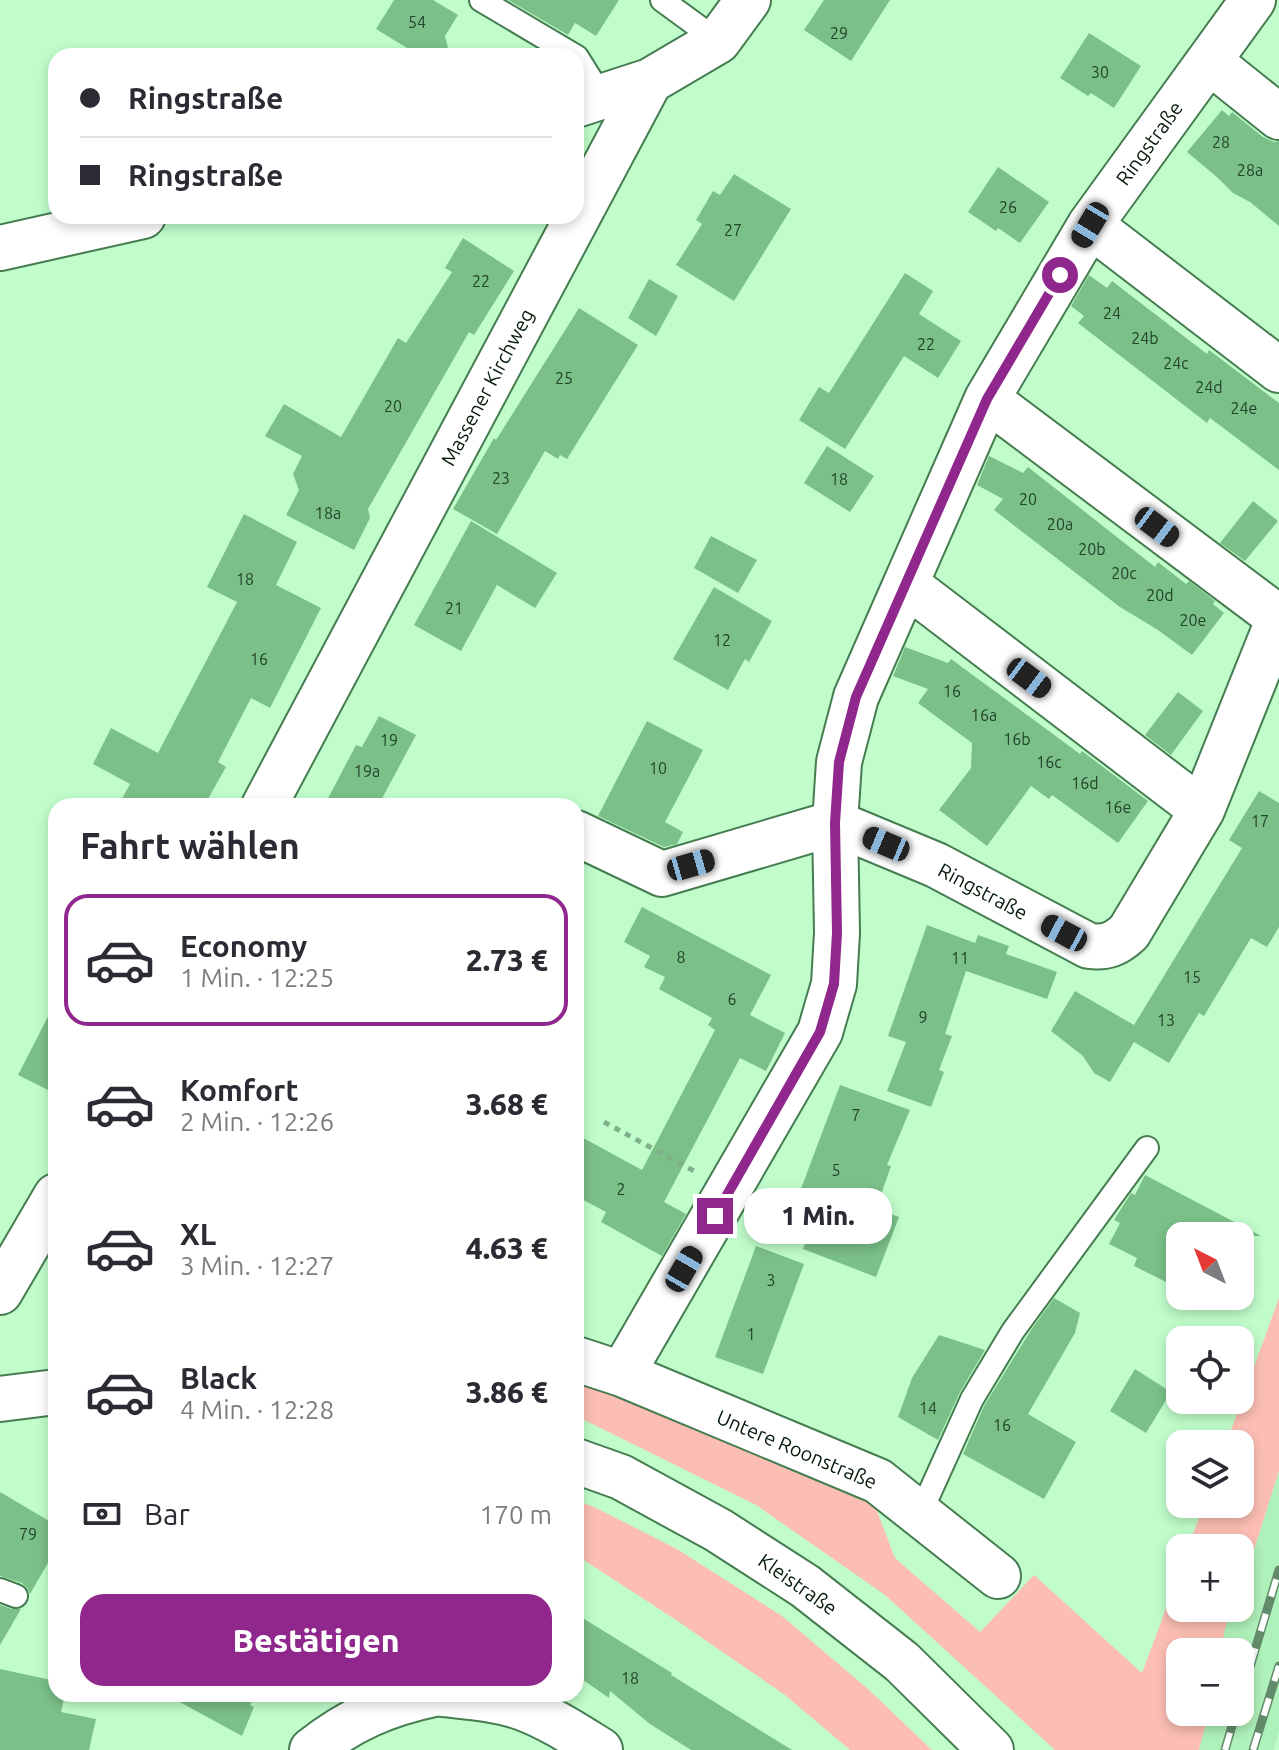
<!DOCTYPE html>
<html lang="de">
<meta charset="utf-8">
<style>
body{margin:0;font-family:Ubuntu,sans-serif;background:#f2f2f3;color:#2b2b33;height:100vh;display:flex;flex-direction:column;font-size:30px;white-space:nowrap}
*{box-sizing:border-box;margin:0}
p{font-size:26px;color:#7c7c81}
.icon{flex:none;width:44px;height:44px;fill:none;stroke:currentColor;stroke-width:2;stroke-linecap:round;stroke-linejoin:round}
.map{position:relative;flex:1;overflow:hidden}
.side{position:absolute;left:48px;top:798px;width:536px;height:904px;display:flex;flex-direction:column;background:#fff;border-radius:24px;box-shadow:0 4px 12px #0003}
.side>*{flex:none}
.guide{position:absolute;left:48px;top:48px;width:536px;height:176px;border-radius:24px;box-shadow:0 4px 12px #0003;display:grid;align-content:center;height:176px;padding:0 32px;background:#fff}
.needle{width:52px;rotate:318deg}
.fabs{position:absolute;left:1166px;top:1222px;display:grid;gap:16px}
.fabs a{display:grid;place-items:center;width:88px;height:88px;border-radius:16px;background:#fff;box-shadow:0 4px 12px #0003;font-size:40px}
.end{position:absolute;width:36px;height:36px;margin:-18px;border:10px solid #90278c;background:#fff;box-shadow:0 0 0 4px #fff}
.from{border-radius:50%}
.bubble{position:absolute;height:56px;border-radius:24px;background:#fff;box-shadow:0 4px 12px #0003;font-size:26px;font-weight:800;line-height:56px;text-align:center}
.car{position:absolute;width:24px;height:48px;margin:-24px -12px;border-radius:10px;box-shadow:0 0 6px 2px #0007;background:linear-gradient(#222 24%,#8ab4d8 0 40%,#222 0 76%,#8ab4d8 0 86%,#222 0)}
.guide b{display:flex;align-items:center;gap:28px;height:76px;font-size:30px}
.guide b+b{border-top:2px solid #e1e1e2}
.guide i{width:20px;height:20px;background:#2b2b33}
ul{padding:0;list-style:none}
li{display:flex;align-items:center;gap:24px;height:132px;margin:0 16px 12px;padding:0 16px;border:4px solid transparent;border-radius:24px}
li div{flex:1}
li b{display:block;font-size:30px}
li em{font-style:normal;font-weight:800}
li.selected{border-color:#90278c}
li>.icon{width:72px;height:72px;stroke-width:1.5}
h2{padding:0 32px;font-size:36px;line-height:96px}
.pay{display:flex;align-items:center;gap:20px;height:88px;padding:0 32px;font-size:30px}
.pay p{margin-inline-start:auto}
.button{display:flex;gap:16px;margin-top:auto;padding:16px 32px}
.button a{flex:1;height:92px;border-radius:24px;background:#90278c;color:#fff;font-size:32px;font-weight:800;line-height:92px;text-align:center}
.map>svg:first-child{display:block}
.built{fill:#aff1ba}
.green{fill:#fcbeb4}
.building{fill:#7bc089}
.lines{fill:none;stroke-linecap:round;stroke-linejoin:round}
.service-casing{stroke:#457d51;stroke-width:26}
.minor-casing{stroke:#457d51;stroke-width:48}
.secondary-casing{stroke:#457d51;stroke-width:48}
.path{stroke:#80b089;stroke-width:5;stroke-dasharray:6 6;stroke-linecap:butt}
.service{stroke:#fff;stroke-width:22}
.minor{stroke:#fff;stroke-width:44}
.secondary{stroke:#fff;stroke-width:44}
.rail-casing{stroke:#618b6a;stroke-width:9}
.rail{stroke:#fff;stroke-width:6;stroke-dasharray:18;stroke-linecap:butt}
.route{stroke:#90278c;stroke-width:10}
.labels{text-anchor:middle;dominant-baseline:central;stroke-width:6;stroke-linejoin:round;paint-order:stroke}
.number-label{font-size:16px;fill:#22442a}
.street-label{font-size:20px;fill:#041b0a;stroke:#fff}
</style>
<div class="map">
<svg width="1279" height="1750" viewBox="0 0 1279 1750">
<rect width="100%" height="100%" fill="#c0fdcb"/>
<path class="built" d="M1279,1471V1732L1274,1750H1199L1209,1712H1240V1652H1222L1224,1633L1231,1608H1240V1588L1246,1575Z"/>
<path class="green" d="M1279,1298V1471L1246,1575L1240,1588V1548H1188L1204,1504H1240V1444H1226Z
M576,1380L626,1397L870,1493L895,1558L980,1632L1034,1575L1142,1673L1180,1571V1608H1231L1224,1633L1222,1652H1180V1712H1209L1199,1750H1055L885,1595L756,1505L576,1416Z
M576,1500L594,1507L677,1549L782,1616L868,1689L932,1750H850L785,1695L676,1620L576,1555Z"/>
<path class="building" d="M394,0H433L458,15L445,36L450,56H420L376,29Z
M508,0H619L596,36L575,23L568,35Z
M824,0H890L851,61L804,30Z
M1089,33L1141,66L1114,108L1091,93L1088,96L1060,78Z
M1222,110L1229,116L1232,112L1263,137L1274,142L1279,141V226L1250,202L1233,193L1218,178L1187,152Z
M998,167L1049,202L1020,243L998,228L996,231L968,212Z
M734,174L791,209L734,301L676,265L702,224L696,220L713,191L720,195Z
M463,238L514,271L474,335L469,332L368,509L370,518L354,550L286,515L299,490L293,474L302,456L265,436L284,404L341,437L398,338L406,343L452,272L445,268Z
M905,273L933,291L919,314L961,341L938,378L904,356L845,449L799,420L819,387L829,393Z
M1089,275L1107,288L1112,281L1207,354L1209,350L1279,403V470L1210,418L1207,423L1078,323L1084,316L1071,306Z
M649,279L678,296L656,336L628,318Z
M579,308L638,345L567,459L560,455L558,459L545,451L497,534L453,509L494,438L496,440Z
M827,446L874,476L850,512L804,483Z
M989,456L1023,473L1028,467L1155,567L1158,562L1186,584L1189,581L1215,601L1213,604L1224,613L1192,655L1158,630L1120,607L994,510L1003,499L977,485Z
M1253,501L1278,521L1245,561L1220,543Z
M244,514L297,542L276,585L321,608L270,708L251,698L218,762L226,767L204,806H118L130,784L93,764L111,728L158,753L237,602L207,587Z
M471,521L557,573L535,608L497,585L461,651L414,625Z
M711,536L757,560L738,593L694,568Z
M714,587L772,621L749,662L745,659L728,690L673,659Z
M905,647L948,663L951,659L1080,754L1082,751L1148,801L1118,843L1052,795L1049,799L1031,786L987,846L939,810L971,768L972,743L918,703L928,689L893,676Z
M1178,692L1203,711L1171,755L1145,735Z
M379,716L416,735L378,806H324L356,745L362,747Z
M647,721L703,750L665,822L683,832L677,844L664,847L598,816Z
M1259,791L1279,803V927L1267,947L1251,938L1204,1016L1199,1013L1169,1063L1134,1042L1110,1082L1094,1073L1083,1056L1051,1031L1075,991L1134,1025L1242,848L1229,840Z
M642,907L771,975L750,1015L785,1033L766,1071L740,1058L664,1202L686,1214L662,1256L601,1222L606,1212L576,1196V1134L642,1170L715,1030L708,1025L712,1018L659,989L665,977L644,967L650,956L624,942Z
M927,925L975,943L978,935L1009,946L1006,954L1057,972L1047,999L966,971L945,1034L952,1036L939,1070L944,1072L931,1107L887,1091L906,1042L888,1036Z
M56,1001V1094L18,1075Z
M840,1085L910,1110L887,1165L891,1166L876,1209L899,1217L876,1277L803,1249L820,1203L799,1194Z
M1145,1175L1261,1236H1180V1289L1134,1266L1137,1258L1109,1244L1120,1223L1114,1220L1131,1193L1135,1195Z
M756,1246L804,1264L763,1374L715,1357Z
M1054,1298L1080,1313L1075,1333L1028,1414L1076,1442L1044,1499L963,1454L984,1406L1031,1330Z
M939,1335L985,1350L960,1392L938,1440L898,1417L912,1378Z
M1135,1369L1171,1392L1146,1433L1110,1411Z
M0,1492L56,1525V1549L30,1594L27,1588L22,1583L0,1576Z
M0,1605L12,1609H21L0,1645Z
M576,1614L672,1673L671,1675L792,1750H691L650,1724L610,1691L609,1698L576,1675Z
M0,1669L56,1681V1694H65L61,1712L96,1719L89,1750H0Z
M165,1694H256L250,1705L254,1707L242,1736Z"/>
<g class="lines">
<g class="service-casing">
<path id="service" d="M481,0L577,57L602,97
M662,0L718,41
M920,1514L972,1399L1013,1331L1147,1148
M0,1590L16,1596"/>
</g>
<g class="minor-casing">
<path id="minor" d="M1209,61L1279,117
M576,105L650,81
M1090,225L1279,370
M0,248L143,216
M987,399L1279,618
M906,584L1202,810
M264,806L650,81L718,41L748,0
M576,833L662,874L835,823L936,865L1089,946C1107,948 1116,944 1129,932L1202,810L1279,618
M0,1292L56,1196
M576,1359L622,1374L878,1481L998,1576
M622,1374L820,1032L834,984L837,933L835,823L839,762L856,697L987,399L1090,225L1253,0
M442,1694C469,1697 498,1699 523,1708C550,1718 576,1735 600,1750
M312,1750C350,1720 386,1704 434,1694"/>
</g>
<g class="secondary-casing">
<path id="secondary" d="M0,1399L56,1392
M576,1461L621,1477L718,1530L805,1586L902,1662L991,1750"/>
</g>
<path class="path" d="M604,1122L694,1171"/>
<use href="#service" class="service"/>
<use href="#minor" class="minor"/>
<use href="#secondary" class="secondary"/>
<g class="rail-casing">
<path id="rail" d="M1240,1700L1279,1570
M1225,1750L1236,1712
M1253,1750L1279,1666"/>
</g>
<use href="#rail" class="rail"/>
</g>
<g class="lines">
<path class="route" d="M715,1216L820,1032L834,984L837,933L835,823L839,762L856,697L987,399L1060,275"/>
</g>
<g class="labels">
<g class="number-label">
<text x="417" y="22">54</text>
<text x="839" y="33">29</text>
<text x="1100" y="72">30</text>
<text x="1221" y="142">28</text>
<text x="1250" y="170">28a</text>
<text x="1008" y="207">26</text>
<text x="733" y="230">27</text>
<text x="481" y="281">22</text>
<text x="1112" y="313">24</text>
<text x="1145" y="338">24b</text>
<text x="926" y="344">22</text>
<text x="1176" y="363">24c</text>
<text x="564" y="378">25</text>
<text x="1209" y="387">24d</text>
<text x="393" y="406">20</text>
<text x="1244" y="408">24e</text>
<text x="501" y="478">23</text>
<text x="839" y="479">18</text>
<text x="1028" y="499">20</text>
<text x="328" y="513">18a</text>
<text x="1060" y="524">20a</text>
<text x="1092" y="549">20b</text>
<text x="1124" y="573">20c</text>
<text x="245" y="579">18</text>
<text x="1160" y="595">20d</text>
<text x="454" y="608">21</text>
<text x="1193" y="620">20e</text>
<text x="722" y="640">12</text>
<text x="259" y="659">16</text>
<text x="952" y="691">16</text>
<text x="984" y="715">16a</text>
<text x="1017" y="739">16b</text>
<text x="389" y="740">19</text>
<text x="1049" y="762">16c</text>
<text x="658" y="768">10</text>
<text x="367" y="771">19a</text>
<text x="1085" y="783">16d</text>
<text x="1118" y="807">16e</text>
<text x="1260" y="821">17</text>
<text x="681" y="957">8</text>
<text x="960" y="958">11</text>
<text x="1192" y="977">15</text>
<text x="732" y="999">6</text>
<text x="923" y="1017">9</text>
<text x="1166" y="1020">13</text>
<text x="856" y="1115">7</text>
<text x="836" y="1170">5</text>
<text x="621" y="1189">2</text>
<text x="771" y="1280">3</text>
<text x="751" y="1334">1</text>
<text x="928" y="1408">14</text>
<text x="1002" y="1425">16</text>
<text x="28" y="1534">79</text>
<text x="630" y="1678">18</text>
</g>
<g class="street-label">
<text transform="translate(1149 143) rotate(-54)">Ringstraße</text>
<text transform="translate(487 387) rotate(-62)">Massener Kirchweg</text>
<text transform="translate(983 891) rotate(28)">Ringstraße</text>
<text transform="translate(797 1449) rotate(23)">Untere Roonstraße</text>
<text transform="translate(798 1584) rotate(35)">Kleistraße</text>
</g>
</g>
</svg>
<div class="fabs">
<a><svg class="needle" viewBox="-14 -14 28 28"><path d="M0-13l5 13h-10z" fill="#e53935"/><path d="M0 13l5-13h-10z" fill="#7c7c81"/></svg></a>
<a><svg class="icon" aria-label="locate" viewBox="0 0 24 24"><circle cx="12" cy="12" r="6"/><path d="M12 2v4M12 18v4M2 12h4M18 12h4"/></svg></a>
<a><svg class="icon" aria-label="layers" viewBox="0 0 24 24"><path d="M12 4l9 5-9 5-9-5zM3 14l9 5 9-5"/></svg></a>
<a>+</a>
<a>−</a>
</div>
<i class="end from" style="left:1060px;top:275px"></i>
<i class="end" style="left:715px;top:1216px"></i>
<div class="bubble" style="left:744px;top:1188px;width:148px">1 Min.</div>
<i class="car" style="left:1090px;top:225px;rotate:211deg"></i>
<i class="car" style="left:1157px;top:527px;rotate:127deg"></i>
<i class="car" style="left:1029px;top:678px;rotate:127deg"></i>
<i class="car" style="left:886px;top:844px;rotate:293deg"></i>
<i class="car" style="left:691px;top:865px;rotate:74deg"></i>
<i class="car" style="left:1064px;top:933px;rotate:298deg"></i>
<i class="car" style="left:684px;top:1269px;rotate:30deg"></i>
<div class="guide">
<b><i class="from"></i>Ringstraße</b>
<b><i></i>Ringstraße</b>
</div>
<section class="side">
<h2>Fahrt wählen</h2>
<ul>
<li class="selected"><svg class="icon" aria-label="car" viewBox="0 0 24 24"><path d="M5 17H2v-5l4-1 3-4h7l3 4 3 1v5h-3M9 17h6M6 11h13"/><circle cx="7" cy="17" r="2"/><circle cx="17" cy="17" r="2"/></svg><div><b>Economy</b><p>1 Min. · 12:25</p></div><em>2.73 €</em></li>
<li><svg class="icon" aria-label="car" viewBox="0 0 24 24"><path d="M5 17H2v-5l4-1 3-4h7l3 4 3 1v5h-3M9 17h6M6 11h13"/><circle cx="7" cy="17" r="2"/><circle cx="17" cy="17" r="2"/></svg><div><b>Komfort</b><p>2 Min. · 12:26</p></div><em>3.68 €</em></li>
<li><svg class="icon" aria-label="car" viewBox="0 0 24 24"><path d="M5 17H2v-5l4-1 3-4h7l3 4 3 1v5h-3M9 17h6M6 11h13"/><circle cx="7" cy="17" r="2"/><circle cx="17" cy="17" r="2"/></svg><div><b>XL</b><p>3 Min. · 12:27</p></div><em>4.63 €</em></li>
<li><svg class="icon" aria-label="car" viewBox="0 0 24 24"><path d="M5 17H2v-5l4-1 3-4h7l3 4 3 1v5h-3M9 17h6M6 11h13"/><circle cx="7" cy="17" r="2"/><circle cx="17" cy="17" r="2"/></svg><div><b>Black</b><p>4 Min. · 12:28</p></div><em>3.86 €</em></li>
</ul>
<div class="pay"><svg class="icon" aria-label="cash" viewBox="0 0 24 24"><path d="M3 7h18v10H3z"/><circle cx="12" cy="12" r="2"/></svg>Bar<p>170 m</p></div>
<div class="button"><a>Bestätigen</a></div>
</section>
</div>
